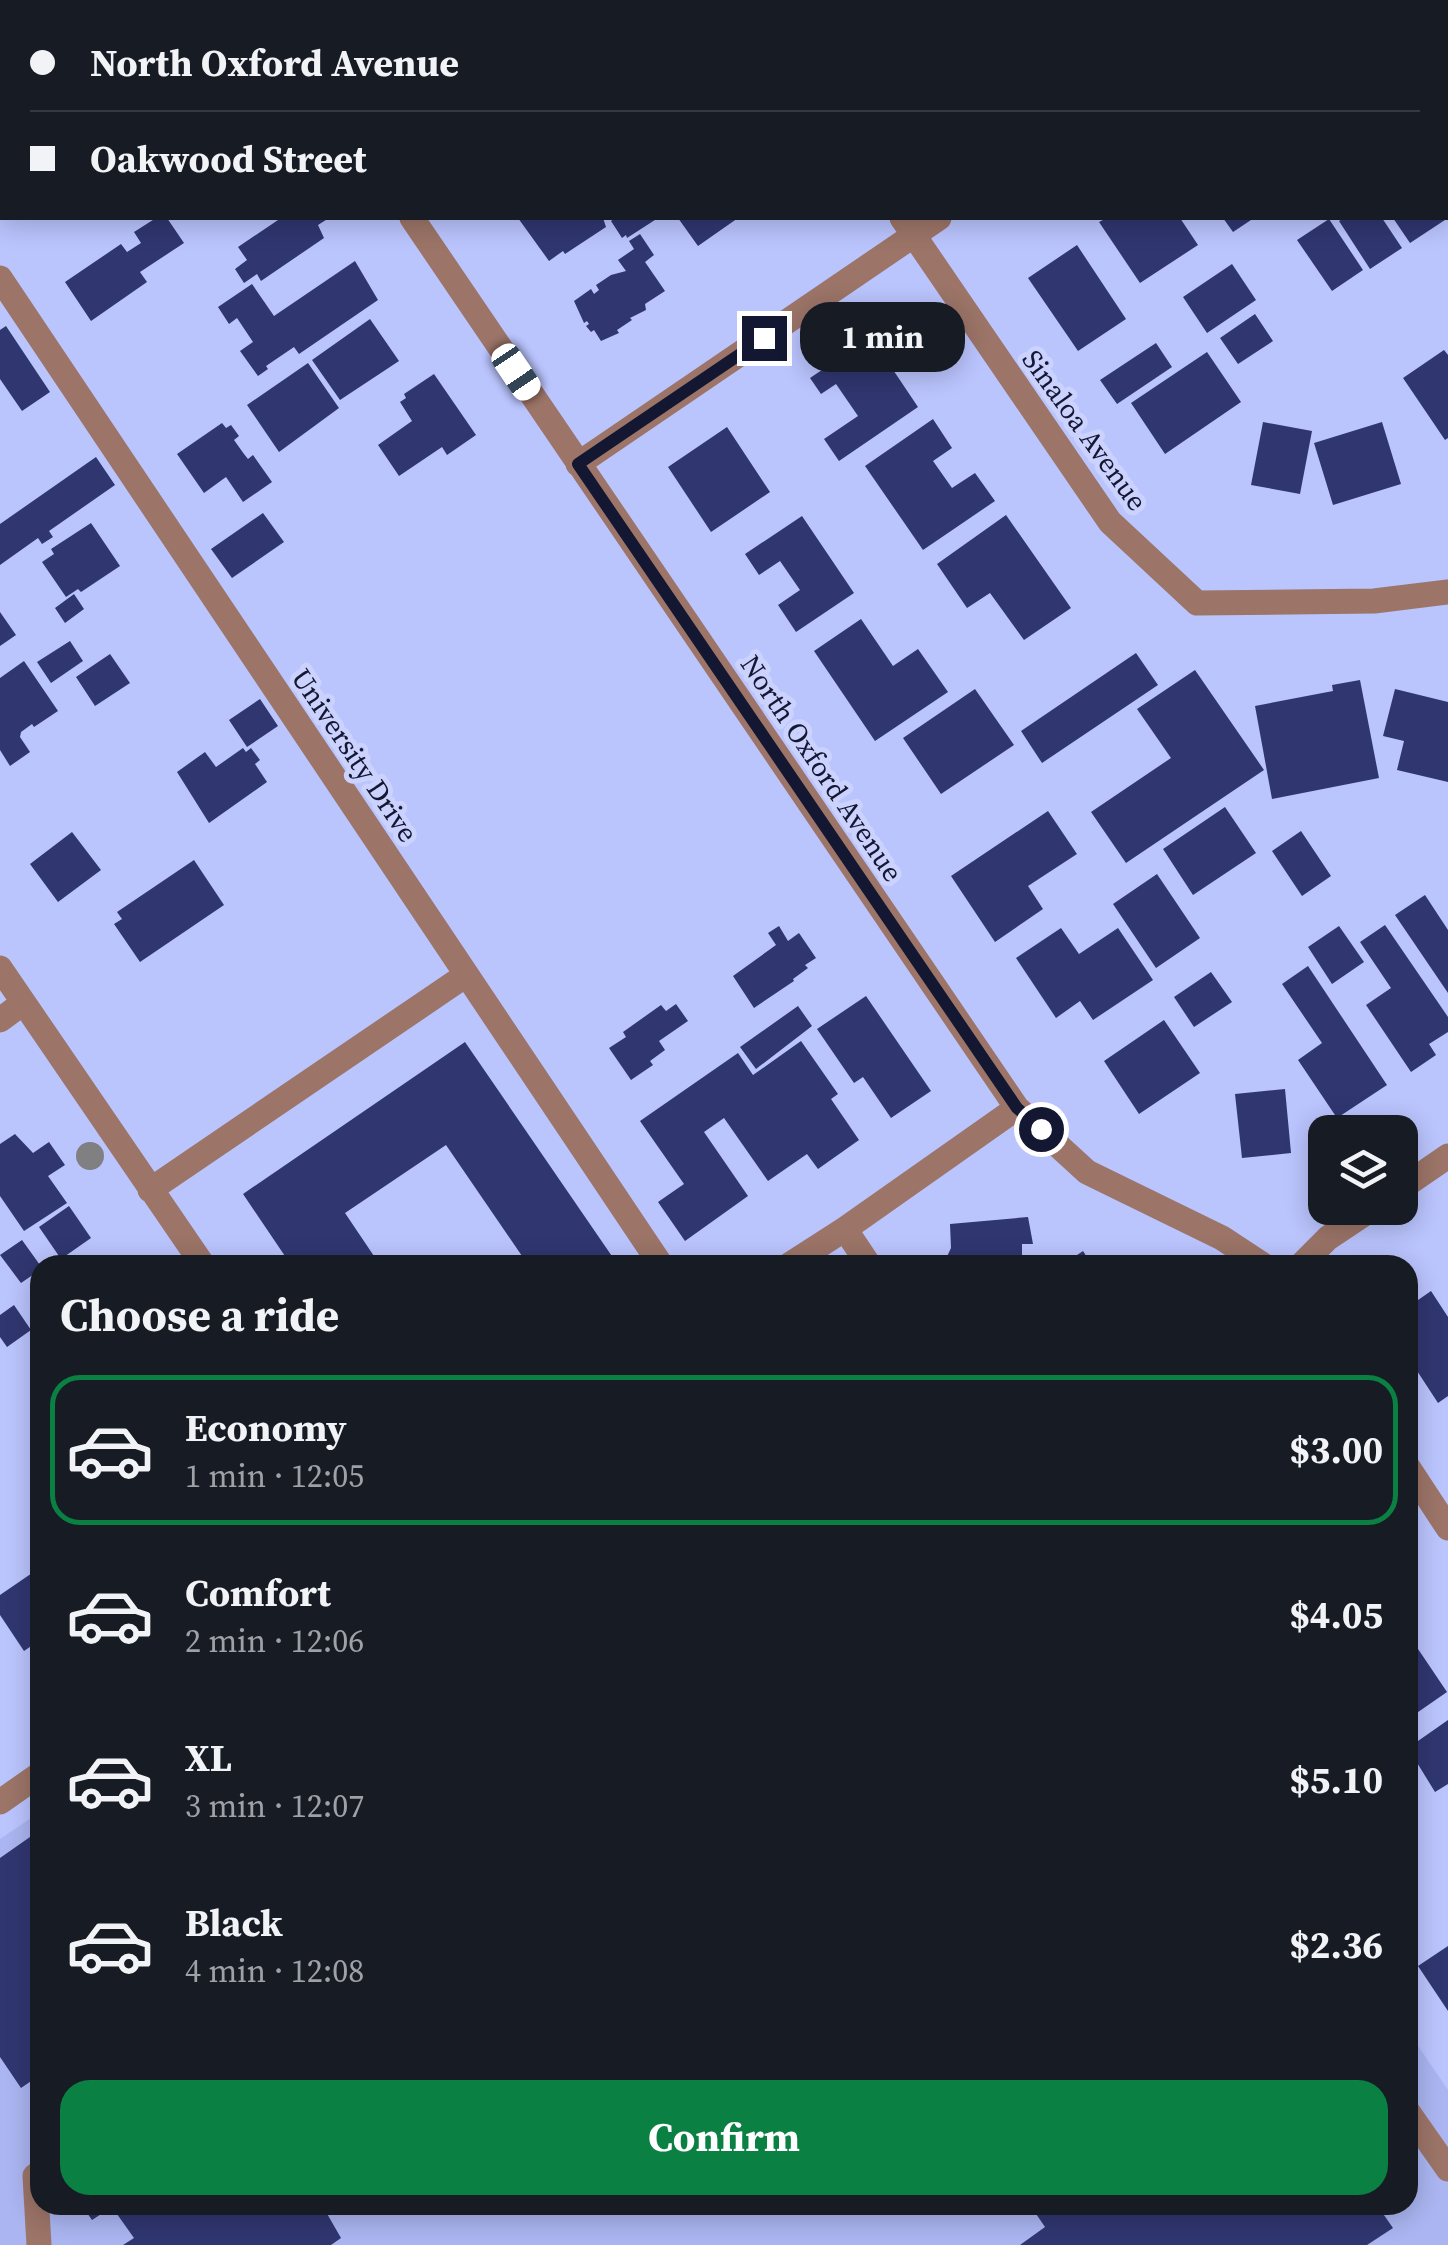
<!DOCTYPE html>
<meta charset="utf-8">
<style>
body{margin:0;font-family:"Source Serif 4",serif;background:#20242c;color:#f1f3f6;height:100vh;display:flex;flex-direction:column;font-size:38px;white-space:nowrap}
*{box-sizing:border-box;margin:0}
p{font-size:32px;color:#9ea1a6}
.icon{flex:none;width:55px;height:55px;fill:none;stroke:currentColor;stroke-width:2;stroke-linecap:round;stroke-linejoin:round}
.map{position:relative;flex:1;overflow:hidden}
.side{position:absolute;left:30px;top:1255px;width:1388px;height:960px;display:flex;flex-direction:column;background:#171b24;border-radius:30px;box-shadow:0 5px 25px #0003}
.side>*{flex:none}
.top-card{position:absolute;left:0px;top:0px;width:1450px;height:220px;box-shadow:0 5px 25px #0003;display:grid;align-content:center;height:220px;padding:0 30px;background:#171b24}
.buttons{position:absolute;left:1308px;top:1115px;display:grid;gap:20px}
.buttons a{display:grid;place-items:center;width:110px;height:110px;border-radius:20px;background:#171b24;box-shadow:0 5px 25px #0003;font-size:50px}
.end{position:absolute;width:45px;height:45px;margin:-22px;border:12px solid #141731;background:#fff;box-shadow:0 0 0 5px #fff}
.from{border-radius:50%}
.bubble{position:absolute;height:70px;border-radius:30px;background:#171b24;box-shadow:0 5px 25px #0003;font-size:32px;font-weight:700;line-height:70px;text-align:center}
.car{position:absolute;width:30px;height:60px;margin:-30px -15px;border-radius:12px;box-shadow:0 0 8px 2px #0007;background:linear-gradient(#fff 24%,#345 0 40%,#fff 0 76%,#345 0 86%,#fff 0)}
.top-card b{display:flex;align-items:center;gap:35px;height:95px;font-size:38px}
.top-card b+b{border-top:2px solid #363941}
.top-card i{width:25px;height:25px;background:#f1f3f6}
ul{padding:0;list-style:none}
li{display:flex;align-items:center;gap:30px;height:150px;margin:0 20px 15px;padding:0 10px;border:5px solid transparent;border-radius:30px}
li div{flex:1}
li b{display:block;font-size:38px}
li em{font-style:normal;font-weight:700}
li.selected{border-color:#0b8043}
li>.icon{width:90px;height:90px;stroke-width:1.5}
h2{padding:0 30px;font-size:45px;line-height:120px}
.primary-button{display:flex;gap:20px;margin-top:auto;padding:20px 30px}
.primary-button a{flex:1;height:115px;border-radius:30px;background:#0b8043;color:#fff;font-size:40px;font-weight:700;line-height:115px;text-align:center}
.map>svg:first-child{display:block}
.built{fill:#aab5f1}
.building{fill:#303670}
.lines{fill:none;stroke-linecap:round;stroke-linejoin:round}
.minor{stroke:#9c7468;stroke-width:25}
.tree{fill:#807f81}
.route{stroke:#141731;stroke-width:12}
.labels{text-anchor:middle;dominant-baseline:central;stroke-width:10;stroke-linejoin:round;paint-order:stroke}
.street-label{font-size:28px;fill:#141731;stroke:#cad2fd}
</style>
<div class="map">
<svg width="1448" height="2245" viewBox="0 0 1448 2245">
<rect width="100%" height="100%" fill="#bac4fd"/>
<path class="built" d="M40,1812V2205H1408V2031L1448,2090V2245H0V1839Z"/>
<path class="building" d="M156,218H167L184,243L140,272L147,282L91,321L65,282L121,244L127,252L141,243L134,232Z
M281,218H329L318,225L324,238L261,281L257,274L244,283L235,269L247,260L238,247Z
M518,218H603L606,227L565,254L563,251L549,261Z
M615,218H658L627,238L626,235L622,238L611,221Z
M678,218H738L698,246Z
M1107,218H1180L1198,245L1140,283L1099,222Z
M1223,218H1254L1233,232Z
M1344,218H1382L1402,248L1370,269L1339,221Z
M1393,218H1448L1410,243Z
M1329,219L1363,270L1332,291L1297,240Z
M640,234L654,255L645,262L665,291L645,304L646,310L630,318L632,320L617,330L619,333L601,341L594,330L591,332L586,326L589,324L587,321L584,323L574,301L591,289L594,294L599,290L596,285L611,275L626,271L618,260L634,249L629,241Z
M1077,245L1126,319L1078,351L1028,278Z
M355,261L378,300L299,354L294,347L266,366L268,369L258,376L240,351L253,342L237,318L229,324L218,307L252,284L274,316Z
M1232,264L1256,300L1207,333L1183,297Z
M1255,314L1273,341L1238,364L1220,338Z
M370,319L399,361L340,400L312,360Z
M6,326L50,392L22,411L0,379V330Z
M871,337L918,407L839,461L824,439L858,416L836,384L821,394L810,378Z
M1156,343L1172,367L1117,404L1100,380Z
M1444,350L1448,355V438L1445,440L1403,378Z
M1207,352L1241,402L1165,454L1131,403Z
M308,363L339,408L279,452L247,405Z
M434,374L476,435L447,455L442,447L399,476L378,445L412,421L400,402L406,398L404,394Z
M933,419L952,448L933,461L952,488L975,473L995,501L923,550L865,466Z
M1263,422L1312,431L1300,494L1251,485Z
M1382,422L1401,484L1333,505L1314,443Z
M222,423L226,428L231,425L239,436L234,440L244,454L248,459L253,455L272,482L243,502L226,477L204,493L177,454Z
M727,427L770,492L711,532L668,467Z
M96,457L115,485L49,531L53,537L42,544L38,538L0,565V524Z
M263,513L284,542L232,578L211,549Z
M1006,515L1071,608L1024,640L990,593L967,608L937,564Z
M802,516L854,593L796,632L778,605L800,590L780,561L759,575L745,554Z
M91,523L120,566L81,592L78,589L66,597L42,562L54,554L51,549Z
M74,594L84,609L65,623L55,608Z
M0,612L16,635L0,646Z
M861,619L893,666L918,649L948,692L875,741L814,651Z
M70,641L83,661L51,683L37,662Z
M1136,653L1158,685L1042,763L1021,731Z
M110,654L130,683L95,706L76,677Z
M24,661L58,711L34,727L32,724L21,732L20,737L30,752L10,766L0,750V678Z
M1195,670L1264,770L1126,863L1091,812L1171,758L1137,709Z
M1360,680L1379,778L1272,799L1255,706L1333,691L1332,685Z
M975,689L1014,745L941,794L903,738Z
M1395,689L1448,702V782L1397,770L1404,741L1383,736Z
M260,699L278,726L247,747L229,720Z
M243,748L246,752L251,748L260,760L255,764L267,782L209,823L177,772L205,752L216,767Z
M1225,807L1256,853L1193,895L1163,849Z
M1048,811L1077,854L1028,886L1043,909L995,942L951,876Z
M1301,831L1331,876L1302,896L1272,851Z
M72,832L101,870L58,902L30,864Z
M194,860L224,905L140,962L114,924L122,919L117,912Z
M1157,874L1200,938L1156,968L1113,904Z
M1425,895L1448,930V993L1395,915Z
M1385,925L1448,1017V1032L1429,1044L1436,1055L1411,1072L1366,1005L1391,988L1360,942Z
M779,926L788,941L799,933L816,958L805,965L808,968L793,979L794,981L754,1008L733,976L776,945L768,933Z
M1339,926L1364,962L1332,984L1308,947Z
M1061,928L1079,954L1118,928L1153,980L1093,1020L1080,1001L1056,1018L1016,958Z
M1308,966L1387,1085L1337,1118L1298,1060L1322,1043L1282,984Z
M1211,972L1232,1002L1194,1027L1174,997Z
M866,996L931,1091L891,1118L863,1077L854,1083L817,1029Z
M676,1004L688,1021L659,1041L665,1050L650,1061L653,1065L631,1080L609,1048L626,1037L623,1032L661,1005L666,1011Z
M798,1006L812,1026L756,1069L740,1047Z
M1164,1020L1200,1073L1139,1114L1104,1061Z
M801,1041L838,1094L831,1099L859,1140L818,1169L807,1154L768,1181L724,1118L704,1132L748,1196L685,1241L658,1202L684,1184L640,1121L738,1053L753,1075Z
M465,1042L618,1265H509L522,1256L446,1145L345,1213L380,1265H291L243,1194Z
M1285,1089L1291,1153L1242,1158L1235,1094Z
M15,1134L33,1153L49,1142L65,1165L48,1176L67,1203L24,1231L0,1196V1144Z
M69,1206L91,1238L61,1259L39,1227Z
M1028,1217L1033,1244H1022V1260L997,1265H943L951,1248L950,1224Z
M22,1240L40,1265V1270L21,1283L0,1255Z
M1083,1251L1092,1265H1062Z
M1431,1291L1448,1317V1396L1438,1403L1408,1357V1307Z
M14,1305L31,1330L7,1347L0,1337V1315Z
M38,1569L40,1640L24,1651L0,1615V1595Z
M1416,1646L1447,1692L1408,1719V1652Z
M1448,1720V1784L1435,1792L1408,1748Z
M40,1830V2075L21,2088L0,2057V1858Z
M1448,1946V2011L1418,1966Z
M91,2205H322L341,2238L331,2245H123L134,2238L112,2207L92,2220L85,2210Z
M1030,2205H1377L1393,2228L1367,2245H1020L1045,2227Z"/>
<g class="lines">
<path class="minor" d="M266,0L267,2
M756,0L758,2
M1249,2L1253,0
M412,218L1017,1108L1087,1172L1222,1238L1263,1265
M902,218L1110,522L1197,603L1374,601L1448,592
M0,278L661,1265
M578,464L939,218
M0,968L203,1265
M0,1020L23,1003
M1400,1189L1448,1156
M150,1190L466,975
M845,1229L869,1265
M789,1265L845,1229L1017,1108
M1301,1265L1328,1238L1373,1208
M1408,1467L1448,1528
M0,1802L40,1774
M1408,2112L1448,2169
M39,2245L35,2176L40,2172"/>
</g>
<circle class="tree" cx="90" cy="1156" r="14"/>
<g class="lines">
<path class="route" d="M764,338L578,464L1017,1108L1041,1129"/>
</g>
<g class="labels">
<g class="street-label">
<text transform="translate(1085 430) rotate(54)">Sinaloa Avenue</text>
<text transform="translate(355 755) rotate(56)">University Drive</text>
<text transform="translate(822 768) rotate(56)">North Oxford Avenue</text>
</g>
</g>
</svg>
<div class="buttons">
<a><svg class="icon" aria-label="layers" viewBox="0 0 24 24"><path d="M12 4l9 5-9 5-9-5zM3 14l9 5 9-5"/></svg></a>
</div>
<i class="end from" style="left:1041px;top:1129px"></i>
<i class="end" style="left:764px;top:338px"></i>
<div class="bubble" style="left:800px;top:302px;width:165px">1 min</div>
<i class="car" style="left:516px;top:372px;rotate:146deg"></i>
<div class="top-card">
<b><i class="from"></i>North Oxford Avenue</b>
<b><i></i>Oakwood Street</b>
</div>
<section class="side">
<h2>Choose a ride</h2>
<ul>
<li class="selected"><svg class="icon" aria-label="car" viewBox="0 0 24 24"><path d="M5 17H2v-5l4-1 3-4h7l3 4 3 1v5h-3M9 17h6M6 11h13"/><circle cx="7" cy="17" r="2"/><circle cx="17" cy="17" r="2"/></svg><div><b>Economy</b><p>1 min · 12:05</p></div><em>$3.00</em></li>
<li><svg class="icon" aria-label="car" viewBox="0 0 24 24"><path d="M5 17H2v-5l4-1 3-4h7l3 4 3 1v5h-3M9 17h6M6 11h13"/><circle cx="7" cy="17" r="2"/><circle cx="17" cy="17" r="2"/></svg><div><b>Comfort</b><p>2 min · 12:06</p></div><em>$4.05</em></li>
<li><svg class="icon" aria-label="car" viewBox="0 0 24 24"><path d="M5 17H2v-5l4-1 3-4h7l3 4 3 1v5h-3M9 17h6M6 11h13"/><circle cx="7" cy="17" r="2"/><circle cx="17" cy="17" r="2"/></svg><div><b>XL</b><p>3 min · 12:07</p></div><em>$5.10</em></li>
<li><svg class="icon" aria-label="car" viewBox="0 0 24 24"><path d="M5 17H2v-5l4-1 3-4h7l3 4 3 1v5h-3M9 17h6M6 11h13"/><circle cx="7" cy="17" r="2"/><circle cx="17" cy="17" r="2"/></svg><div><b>Black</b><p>4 min · 12:08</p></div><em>$2.36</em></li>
</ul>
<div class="primary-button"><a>Confirm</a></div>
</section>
</div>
